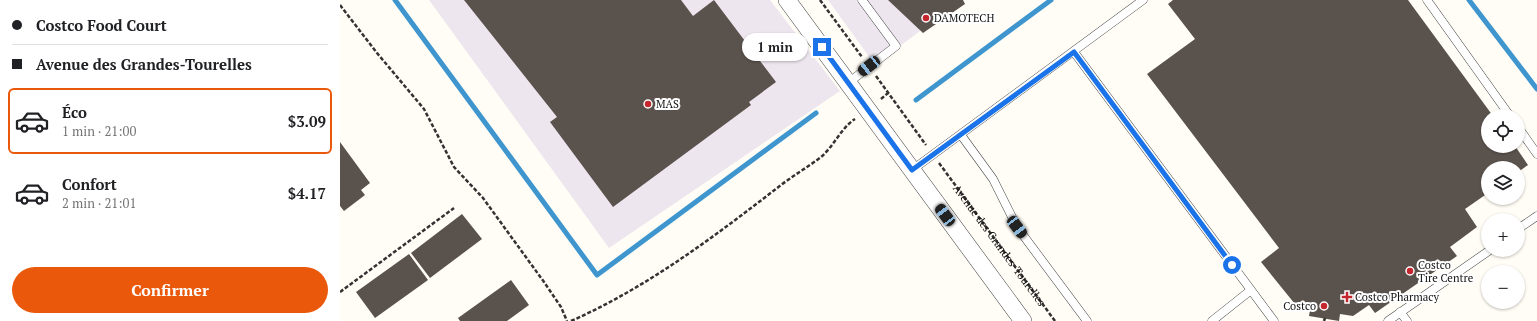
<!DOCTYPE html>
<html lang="fr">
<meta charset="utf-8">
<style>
body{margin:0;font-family:"PT Serif",serif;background:#f6f6f6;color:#202124;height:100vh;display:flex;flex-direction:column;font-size:15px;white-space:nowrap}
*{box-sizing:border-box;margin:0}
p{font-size:13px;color:#757577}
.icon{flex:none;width:22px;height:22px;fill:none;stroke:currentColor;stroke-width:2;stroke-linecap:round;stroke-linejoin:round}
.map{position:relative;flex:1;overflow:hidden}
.panel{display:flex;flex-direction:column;background:#fff;width:340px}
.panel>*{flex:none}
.top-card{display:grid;align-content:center;height:88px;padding:0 12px;background:#fff}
.buttons{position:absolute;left:1141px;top:109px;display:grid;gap:8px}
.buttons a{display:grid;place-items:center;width:44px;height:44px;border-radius:50%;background:#fff;box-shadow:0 1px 3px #0004;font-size:20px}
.end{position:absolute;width:18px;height:18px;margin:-9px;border:5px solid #1a73e8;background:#fff;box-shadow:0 0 0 2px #fff}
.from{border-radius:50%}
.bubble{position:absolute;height:28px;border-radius:14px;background:#fff;box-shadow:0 1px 3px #0004;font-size:13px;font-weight:600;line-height:28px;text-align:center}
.car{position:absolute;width:12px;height:24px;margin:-12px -6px;border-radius:5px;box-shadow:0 0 3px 1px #0007;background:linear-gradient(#222 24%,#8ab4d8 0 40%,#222 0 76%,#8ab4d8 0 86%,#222 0)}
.top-card b{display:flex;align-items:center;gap:14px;height:38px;font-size:15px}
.top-card b+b{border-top:1px solid #e0e0e0}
.top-card i{width:10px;height:10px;background:#202124}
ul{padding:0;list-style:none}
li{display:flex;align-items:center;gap:12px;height:66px;margin:0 8px 6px;padding:0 4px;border:2px solid transparent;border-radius:6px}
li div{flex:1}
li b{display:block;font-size:15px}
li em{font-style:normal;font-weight:600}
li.on{border-color:#ea580c}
li>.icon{width:36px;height:36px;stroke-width:1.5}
.button{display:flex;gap:8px;margin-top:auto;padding:8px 12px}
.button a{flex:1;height:46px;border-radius:24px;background:#ea580c;color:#fff;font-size:16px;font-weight:600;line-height:46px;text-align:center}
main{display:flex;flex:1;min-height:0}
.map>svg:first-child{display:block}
.industrial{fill:#eee6ef}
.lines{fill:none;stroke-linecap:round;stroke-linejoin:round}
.stream{stroke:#3f96cf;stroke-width:5}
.building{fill:#5a524d}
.lane-casing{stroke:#444;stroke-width:9}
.street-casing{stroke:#444;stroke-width:18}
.path{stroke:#333;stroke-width:2.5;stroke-dasharray:4 2;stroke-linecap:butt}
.lane{stroke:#fff;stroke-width:8}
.street{stroke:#fff;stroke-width:17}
.route{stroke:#1a73e8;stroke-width:5}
.poi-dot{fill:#c4262e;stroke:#fff;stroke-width:1.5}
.labels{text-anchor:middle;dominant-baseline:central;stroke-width:4;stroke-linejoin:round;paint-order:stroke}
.poi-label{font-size:11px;fill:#111;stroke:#fff;text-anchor:start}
.street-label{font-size:11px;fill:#111;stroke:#fff}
</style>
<main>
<section class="panel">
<div class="top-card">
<b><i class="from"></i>Costco Food Court</b>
<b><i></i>Avenue des Grandes-Tourelles</b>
</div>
<ul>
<li class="on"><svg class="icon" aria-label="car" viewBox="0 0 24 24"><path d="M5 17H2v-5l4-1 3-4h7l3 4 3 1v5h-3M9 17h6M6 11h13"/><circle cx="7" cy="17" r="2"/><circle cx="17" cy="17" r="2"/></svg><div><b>Éco</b><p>1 min · 21:00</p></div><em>$3.09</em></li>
<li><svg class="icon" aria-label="car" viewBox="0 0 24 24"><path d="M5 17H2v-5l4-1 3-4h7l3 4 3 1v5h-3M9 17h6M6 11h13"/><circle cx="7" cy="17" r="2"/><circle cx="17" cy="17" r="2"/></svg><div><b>Confort</b><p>2 min · 21:01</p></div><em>$4.17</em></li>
</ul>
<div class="button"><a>Confirmer</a></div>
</section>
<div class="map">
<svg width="1197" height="321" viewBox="0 0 1197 321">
<rect width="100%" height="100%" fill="#fffdf5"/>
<path class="industrial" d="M89,0H430L500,91L269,248Z
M488,0H621L535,65Z"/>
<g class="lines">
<path class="stream" d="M55,0L257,275L476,113
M1129,0L1197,89
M576,100L711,0"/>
</g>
<path class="building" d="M124,0H341L353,16L374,0L436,82L409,102L411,105L273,207L210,122L217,117Z
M548,0H623L625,4L583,33Z
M833,0H1068L1153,116H1148V146H1175L1188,165L1178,172V168H1148V193L1125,209L1137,227L1110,247L1117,256L1035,313L1029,305L1013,316L1000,314L999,321L969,316L970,310L959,309L921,262L939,248L807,74L855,39L828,4Z
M0,142L30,183L21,190L25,195L4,211L0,206Z
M122,214L142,239L90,278L71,253Z
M69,254L88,280L35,318L16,292Z
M171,280L189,305L167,321H120L118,318Z"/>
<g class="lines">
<g class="lane-casing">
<path id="lane" d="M1087,0L1170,116
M734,52L934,321
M508,83L556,46L522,0
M1178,127L1197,154
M621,135L653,179L677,227L747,321
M572,170L803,0
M1178,229L1197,216
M1060,312L1067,321
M872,321L911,290
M1048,321L1150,250"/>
</g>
<g class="street-casing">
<path id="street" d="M447,0L683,321"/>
</g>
<g class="path">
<path d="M480,0L522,57"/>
<path d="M0,5L37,53L84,109L114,167L143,198L204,282L221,307L227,321"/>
<path d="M536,76L586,145"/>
<path d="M541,99L548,93"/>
<path id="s1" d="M599,163L715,321"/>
<path d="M0,292L114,208"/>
<path d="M231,321C308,287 375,236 441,185C454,175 468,167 481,157C494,146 501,128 515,119"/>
<path d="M984,321L985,318"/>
</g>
<use href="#lane" class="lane"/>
<use href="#street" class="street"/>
</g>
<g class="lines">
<path class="route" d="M482,47L572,170L734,52L892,265"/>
</g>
<g class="poi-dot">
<circle cx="586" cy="18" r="4"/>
<circle cx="308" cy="104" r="4"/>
<circle cx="1070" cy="271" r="4"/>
<path d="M1005 291h4v4h4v4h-4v4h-4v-4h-4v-4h4z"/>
<circle cx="984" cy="306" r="4"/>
</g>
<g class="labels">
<g class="poi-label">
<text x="594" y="18">DAMOTECH</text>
<text x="316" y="104">MAS</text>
<text x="1078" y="265">Costco<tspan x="1078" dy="13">Tire Centre</tspan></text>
<text x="1015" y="297">Costco Pharmacy</text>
<text x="976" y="306" text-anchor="end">Costco</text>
</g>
<g class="street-label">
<text stroke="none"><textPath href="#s1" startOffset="102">Avenue des Grandes-Tourelles</textPath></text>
</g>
</g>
</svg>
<div class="buttons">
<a><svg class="icon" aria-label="locate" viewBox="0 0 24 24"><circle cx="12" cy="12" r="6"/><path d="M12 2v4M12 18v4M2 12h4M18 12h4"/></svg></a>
<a><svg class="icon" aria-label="layers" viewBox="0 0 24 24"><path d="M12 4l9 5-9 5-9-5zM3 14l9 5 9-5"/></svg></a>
<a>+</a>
<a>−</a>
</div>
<i class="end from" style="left:892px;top:265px"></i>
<i class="end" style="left:482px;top:47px"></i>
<div class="bubble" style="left:402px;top:33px;width:66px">1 min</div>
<i class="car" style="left:529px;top:66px;rotate:232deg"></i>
<i class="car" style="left:605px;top:215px;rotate:323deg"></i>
<i class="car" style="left:677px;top:227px;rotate:143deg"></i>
</div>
</main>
